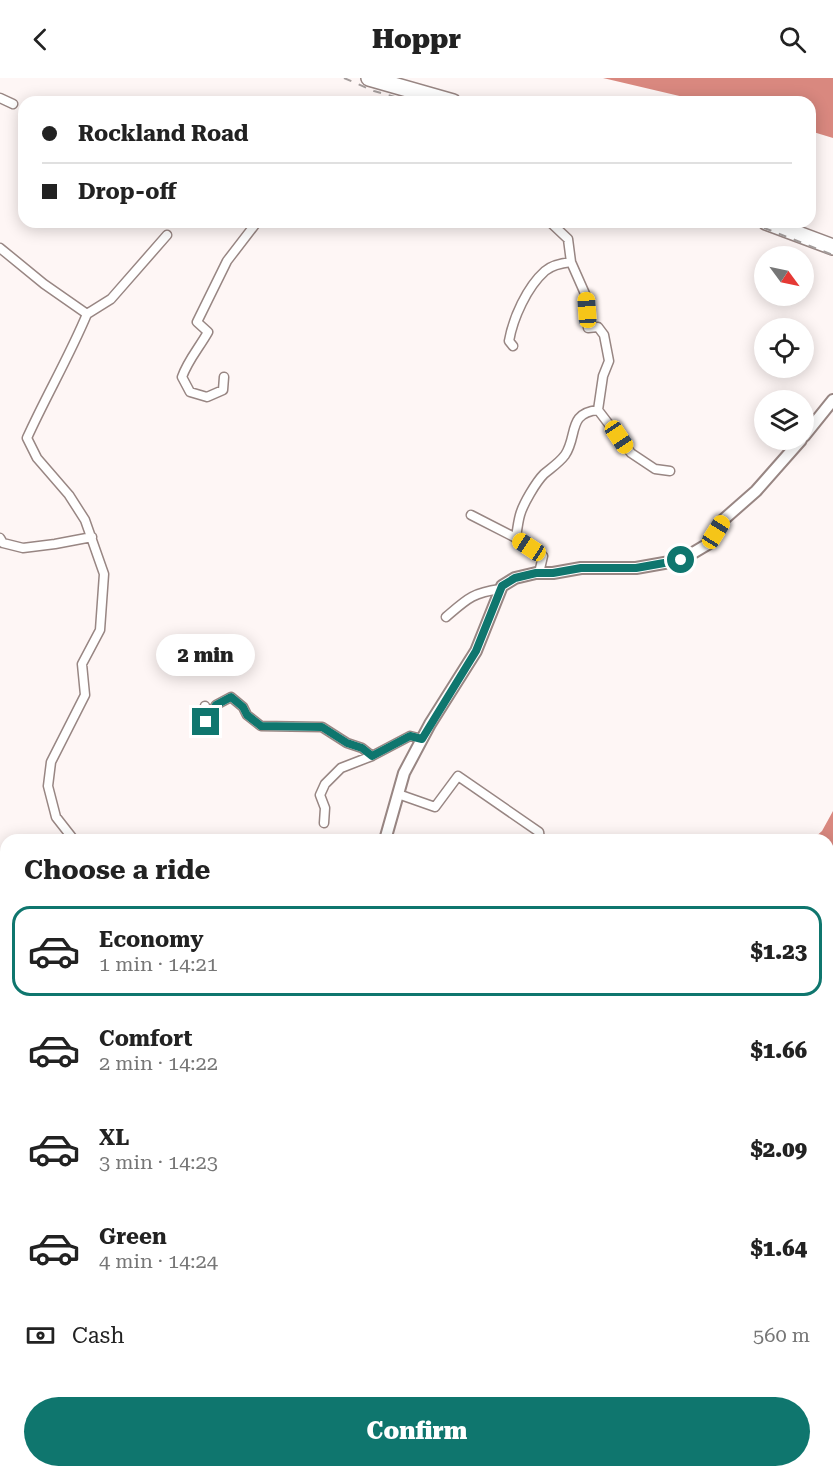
<!DOCTYPE html>
<meta charset="utf-8">
<style>
body{margin:0;font-family:"Roboto Serif",serif;background:#f2f2f2;color:#222;height:100vh;display:flex;flex-direction:column;font-size:22px;white-space:nowrap}
*{box-sizing:border-box;margin:0}
p{font-size:20px;color:#767676}
.icon{flex:none;width:33px;height:33px;fill:none;stroke:currentColor;stroke-width:2;stroke-linecap:round;stroke-linejoin:round}
.map{position:relative;flex:1;overflow:hidden}
.panel{position:absolute;left:0px;top:756px;width:834px;height:644px;display:flex;flex-direction:column;background:#fff;border-radius:18px 18px 0 0;box-shadow:0 3px 15px #0003}
.panel>*{flex:none}
.top-card{position:absolute;left:18px;top:18px;width:798px;height:132px;border-radius:18px;box-shadow:0 3px 15px #0003;display:grid;align-content:center;height:132px;padding:0 24px;background:#fff}
.needle{width:39px;rotate:123deg}
.buttons{position:absolute;left:754px;top:168px;display:grid;gap:12px}
.buttons a{display:grid;place-items:center;width:60px;height:60px;border-radius:50%;background:#fff;box-shadow:0 3px 15px #0003;font-size:30px}
.end{position:absolute;width:27px;height:27px;margin:-14px;border:8px solid #0f766e;background:#fff;box-shadow:0 0 0 3px #fff}
.from{border-radius:50%}
.bubble{position:absolute;height:42px;border-radius:21px;background:#fff;box-shadow:0 3px 15px #0003;font-size:20px;font-weight:800;line-height:42px;text-align:center}
.car{position:absolute;width:18px;height:36px;margin:-18px -9px;border-radius:8px;box-shadow:0 0 4px 2px #0007;background:linear-gradient(#f5c518 24%,#345 0 40%,#f5c518 0 76%,#345 0 86%,#f5c518 0)}
.top-card b{display:flex;align-items:center;gap:21px;height:57px;font-size:22px}
.top-card b+b{border-top:2px solid #e0e0e0}
.top-card i{width:15px;height:15px;background:#222}
ul{padding:0;list-style:none}
li{display:flex;align-items:center;gap:18px;height:90px;margin:0 12px 9px;padding:0 12px;border:3px solid transparent;border-radius:18px}
li div{flex:1}
li b{display:block;font-size:22px}
li em{font-style:normal;font-weight:800}
li.on{border-color:#0f766e}
li>.icon{width:54px;height:54px;stroke-width:1.5}
h2{padding:0 24px;font-size:27px;line-height:72px}
.pay{display:flex;align-items:center;gap:15px;height:66px;padding:0 24px;font-size:22px}
.pay p{margin-inline-start:auto}
.action{display:flex;gap:12px;margin-top:auto;padding:12px 24px}
.action a{flex:1;height:69px;border-radius:36px;background:#0f766e;color:#fff;font-size:24px;font-weight:800;line-height:69px;text-align:center}
header{display:flex;justify-content:space-between;align-items:center;height:78px;padding:0 24px;background:#fff;font-size:27px;font-weight:800}
.map>svg:first-child{display:block}
.green{fill:#f4b7af}
.water{fill:#d9887f}
.lines{fill:none;stroke-linecap:round;stroke-linejoin:round}
.street-casing{stroke:#988683;stroke-width:11}
.secondary-casing{stroke:#988683;stroke-width:14}
.highway-casing{stroke:#988683;stroke-width:18}
.street{stroke:#fff;stroke-width:8}
.secondary{stroke:#fff;stroke-width:10}
.highway{stroke:#fff;stroke-width:15}
.rail{stroke:#a49d9c;stroke-width:2;stroke-dasharray:8 8;stroke-linecap:butt}
.route{stroke:#0f766e;stroke-width:8}
</style>
<header><svg class="icon" aria-label="back" viewBox="0 0 24 24"><path d="M15 5l-7 7 7 7"/></svg>Hoppr<svg class="icon" aria-label="search" viewBox="0 0 24 24"><circle cx="10" cy="10" r="6"/><path d="M15 15l6 6"/></svg></header>
<div class="map">
<svg width="833" height="1399" viewBox="0 0 833 1399">
<rect width="100%" height="100%" fill="#fef6f5"/>
<path class="green" d="M828,1096L833,1100V1201L828,1203Z
M654,1394H761L765,1399H658Z"/>
<path class="water" d="M603,0H833V60L810,53V24H705Z
M833,733V839L828,848V762H812L822,753Z"/>
<g class="lines">
<g class="street-casing">
<path id="street" d="M0,20L13,26
M550,144L568,161L571,184L586,218L588,250L598,249L604,257L609,283L603,298L598,332
M0,170L44,206L87,236C69,279 46,318 27,360L37,380L69,417L85,442L104,496L100,552L82,586L85,617L51,684L48,708L56,739L74,762
M87,236L111,221L167,157
M513,268L509,263C513,240 527,209 545,193C552,187 562,185 571,184
M224,299L223,312L207,319L190,314L182,299C188,282 199,270 208,254L197,244L227,183L257,144
M471,437L516,460L543,478L539,495
M0,460L3,465L23,470L55,466L92,459
M516,460C517,453 518,444 520,437C523,426 536,404 544,396C551,390 559,385 565,377C578,358 567,335 598,332L631,375L655,391L670,393
M446,539C467,521 472,515 500,511
M205,628L206,644L216,627L231,619L243,629L247,637L261,648L322,649L347,665L362,670L372,678
M398,716L435,729L458,698L539,754L540,762
M324,745L325,730L320,717L325,706L341,690L372,678L410,658L422,661
M0,942L6,941
M0,1017L6,1014
M828,1041L833,1040
M828,1285L833,1316"/>
</g>
<g class="secondary-casing">
<path id="secondary" d="M804,358L833,322
M385,762L404,695L430,646L476,573L502,508L515,500L536,495H553L581,490H636L681,482L708,466L723,442L756,413L801,362
M153,1399L155,1394"/>
</g>
<g class="highway-casing">
<path id="highway" d="M369,0L453,24
M766,144L833,169"/>
</g>
<use href="#street" class="street"/>
<use href="#secondary" class="secondary"/>
<use href="#highway" class="highway"/>
<path class="rail" d="M344,0L374,13L412,24
M749,144L833,177"/>
</g>
<g class="lines">
<path class="route" d="M206,644L216,627L231,619L243,629L247,637L261,648L322,649L347,665L362,670L372,678L410,658L422,661L476,573L502,508L515,500L536,495H553L581,490H636L681,482"/>
</g>
</svg>
<div class="buttons">
<a><svg class="needle" viewBox="-14 -14 28 28"><path d="M0-13l5 13h-10z" fill="#e53935"/><path d="M0 13l5-13h-10z" fill="#767676"/></svg></a>
<a><svg class="icon" aria-label="locate" viewBox="0 0 24 24"><circle cx="12" cy="12" r="6"/><path d="M12 2v4M12 18v4M2 12h4M18 12h4"/></svg></a>
<a><svg class="icon" aria-label="layers" viewBox="0 0 24 24"><path d="M12 4l9 5-9 5-9-5zM3 14l9 5 9-5"/></svg></a>
</div>
<i class="end from" style="left:681px;top:482px"></i>
<i class="end" style="left:206px;top:644px"></i>
<div class="bubble" style="left:156px;top:556px;width:99px">2 min</div>
<i class="car" style="left:587px;top:232px;rotate:356deg"></i>
<i class="car" style="left:619px;top:359px;rotate:146deg"></i>
<i class="car" style="left:716px;top:454px;rotate:32deg"></i>
<i class="car" style="left:529px;top:469px;rotate:303deg"></i>
<div class="top-card">
<b><i class="from"></i>Rockland Road</b>
<b><i></i>Drop-off</b>
</div>
<section class="panel">
<h2>Choose a ride</h2>
<ul>
<li class="on"><svg class="icon" aria-label="car" viewBox="0 0 24 24"><path d="M5 17H2v-5l4-1 3-4h7l3 4 3 1v5h-3M9 17h6M6 11h13"/><circle cx="7" cy="17" r="2"/><circle cx="17" cy="17" r="2"/></svg><div><b>Economy</b><p>1 min · 14:21</p></div><em>$1.23</em></li>
<li><svg class="icon" aria-label="car" viewBox="0 0 24 24"><path d="M5 17H2v-5l4-1 3-4h7l3 4 3 1v5h-3M9 17h6M6 11h13"/><circle cx="7" cy="17" r="2"/><circle cx="17" cy="17" r="2"/></svg><div><b>Comfort</b><p>2 min · 14:22</p></div><em>$1.66</em></li>
<li><svg class="icon" aria-label="car" viewBox="0 0 24 24"><path d="M5 17H2v-5l4-1 3-4h7l3 4 3 1v5h-3M9 17h6M6 11h13"/><circle cx="7" cy="17" r="2"/><circle cx="17" cy="17" r="2"/></svg><div><b>XL</b><p>3 min · 14:23</p></div><em>$2.09</em></li>
<li><svg class="icon" aria-label="car" viewBox="0 0 24 24"><path d="M5 17H2v-5l4-1 3-4h7l3 4 3 1v5h-3M9 17h6M6 11h13"/><circle cx="7" cy="17" r="2"/><circle cx="17" cy="17" r="2"/></svg><div><b>Green</b><p>4 min · 14:24</p></div><em>$1.64</em></li>
</ul>
<div class="pay"><svg class="icon" aria-label="cash" viewBox="0 0 24 24"><path d="M3 7h18v10H3z"/><circle cx="12" cy="12" r="2"/></svg>Cash<p>560 m</p></div>
<div class="action"><a>Confirm</a></div>
</section>
</div>
